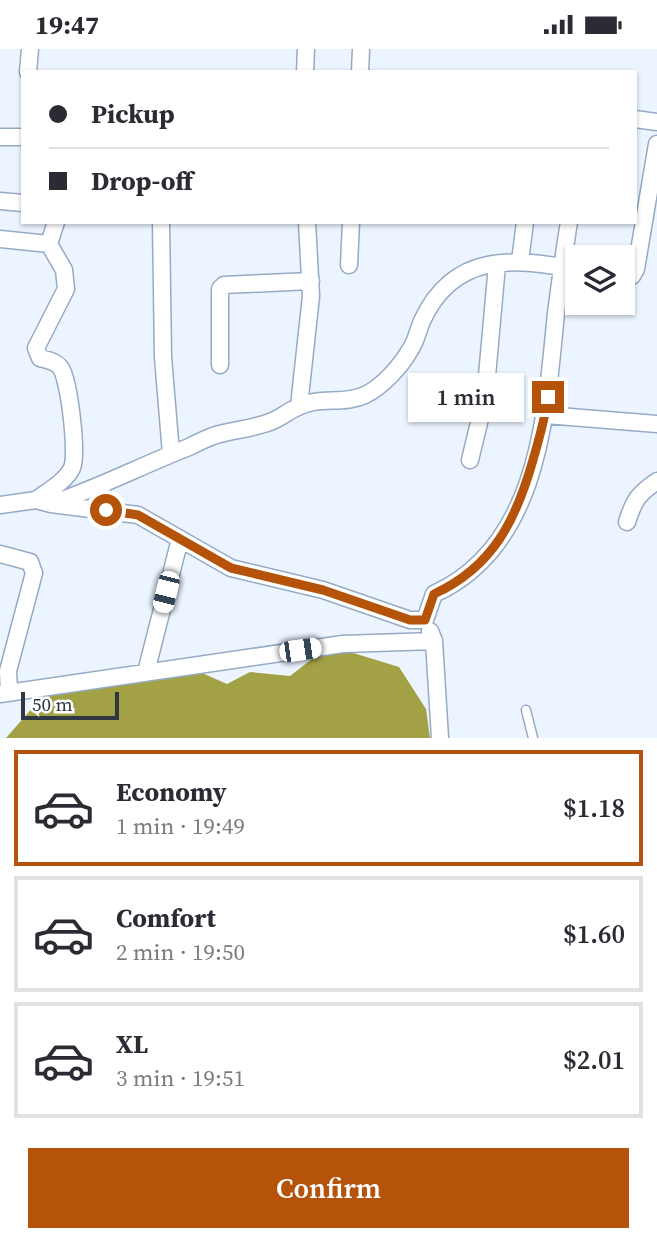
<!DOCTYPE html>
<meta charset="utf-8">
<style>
body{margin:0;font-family:"Source Serif 4",serif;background:#f7f7f7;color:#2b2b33;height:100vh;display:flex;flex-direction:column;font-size:26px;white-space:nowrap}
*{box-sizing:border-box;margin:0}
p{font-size:23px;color:#7c7c81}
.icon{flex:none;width:38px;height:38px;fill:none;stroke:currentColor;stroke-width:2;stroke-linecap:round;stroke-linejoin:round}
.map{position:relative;height:689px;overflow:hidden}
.details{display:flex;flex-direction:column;background:#fff;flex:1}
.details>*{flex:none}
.banner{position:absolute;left:21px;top:21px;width:616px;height:154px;border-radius:0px;box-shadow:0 2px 5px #0004;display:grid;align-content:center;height:154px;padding:0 28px;background:#fff}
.buttons{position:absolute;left:565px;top:196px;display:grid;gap:14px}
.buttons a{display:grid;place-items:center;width:70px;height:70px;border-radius:0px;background:#fff;box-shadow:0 2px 5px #0004;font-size:35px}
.scale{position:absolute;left:21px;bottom:18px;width:98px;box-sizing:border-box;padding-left:7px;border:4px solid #2f3842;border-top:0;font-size:19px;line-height:24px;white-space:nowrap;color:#2f3842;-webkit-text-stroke:5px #fff;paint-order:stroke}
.end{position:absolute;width:32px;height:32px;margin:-16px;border:9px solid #b45309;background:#fff;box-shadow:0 0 0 4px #fff}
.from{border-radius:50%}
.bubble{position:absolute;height:49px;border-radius:0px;background:#fff;box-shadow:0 2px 5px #0004;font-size:23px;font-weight:600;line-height:49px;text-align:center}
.car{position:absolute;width:21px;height:42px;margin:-21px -10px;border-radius:9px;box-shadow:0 0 5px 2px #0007;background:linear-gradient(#fff 24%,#345 0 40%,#fff 0 76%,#345 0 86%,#fff 0)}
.banner b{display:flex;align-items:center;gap:24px;height:66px;font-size:26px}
.banner b+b{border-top:2px solid #e1e1e2}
.banner i{width:18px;height:18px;background:#2b2b33}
ul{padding:12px 0 0;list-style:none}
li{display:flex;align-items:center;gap:21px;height:116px;margin:0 14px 10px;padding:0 14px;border:4px solid #e1e1e2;border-radius:0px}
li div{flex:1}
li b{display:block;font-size:26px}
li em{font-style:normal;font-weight:600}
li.selected{border-color:#b45309}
li>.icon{width:63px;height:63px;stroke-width:1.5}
.action{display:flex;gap:14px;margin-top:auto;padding:14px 28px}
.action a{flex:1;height:80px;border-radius:0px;background:#b45309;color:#fff;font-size:28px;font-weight:600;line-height:80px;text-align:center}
.status{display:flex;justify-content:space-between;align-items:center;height:49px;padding:0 35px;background:#fff;direction:ltr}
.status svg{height:19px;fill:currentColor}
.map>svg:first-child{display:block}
.water{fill:#a3a146}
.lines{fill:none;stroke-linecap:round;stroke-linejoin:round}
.service-casing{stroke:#95abc5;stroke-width:11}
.minor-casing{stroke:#95abc5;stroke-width:19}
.service{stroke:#fff;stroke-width:8}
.minor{stroke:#fff;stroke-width:16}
.route{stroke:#b45309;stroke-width:9}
</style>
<div class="status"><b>19:47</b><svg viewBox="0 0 49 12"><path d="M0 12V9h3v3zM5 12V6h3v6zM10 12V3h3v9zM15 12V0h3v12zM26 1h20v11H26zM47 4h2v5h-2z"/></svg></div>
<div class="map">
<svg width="657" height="689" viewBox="0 0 657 689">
<rect width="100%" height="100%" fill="#ebf4ff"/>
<path class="water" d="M321,603H350L399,618L426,660L430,689H6L34,657L59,642L193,620L227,635L250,623L290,627Z"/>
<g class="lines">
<g class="service-casing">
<path id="service" d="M526,661L533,689"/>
</g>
<g class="minor-casing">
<path id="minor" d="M28,23L30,0
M305,23L306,0
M360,23L361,0
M635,70L657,73
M0,88H23
M0,152L23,154
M161,173L163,308L171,405
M0,190L49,195
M520,212L525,173
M349,216L351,173
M623,229L632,227L636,220L657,95
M220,316V240L224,236L311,232
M299,357L311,247L307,173
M546,366L657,375
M470,411L485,349L497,216
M36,451C48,442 65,433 72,419C78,405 69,328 60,318C55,312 47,311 40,309L36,299L66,240L64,221L49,195L56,173
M51,455L138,466L231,519L323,541L410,571H425L434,545C540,497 546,364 556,264C560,234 564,203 569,173
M0,456L36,451L51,455C98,439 143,416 189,398C197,394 205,390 213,387C232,381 252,380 270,373C281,369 288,362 298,358C318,347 344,356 365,346C382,338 401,317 410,301C416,293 418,281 422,272C454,202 515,209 578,221
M627,473C634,451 638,445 657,432
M0,505L30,513L34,524L8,622L9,643
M430,582L434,592L440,689
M146,623L180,490
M0,645L343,595L434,592"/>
</g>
<use href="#service" class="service"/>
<use href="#minor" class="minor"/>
</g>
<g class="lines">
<path class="route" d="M106,461L138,466L231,519L323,541L410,571H425L434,545C493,518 516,471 533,411C539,390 545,370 548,348"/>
</g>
</svg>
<div class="buttons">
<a><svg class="icon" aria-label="layers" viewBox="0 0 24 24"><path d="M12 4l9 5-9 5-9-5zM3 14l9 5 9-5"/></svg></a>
</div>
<div class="scale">50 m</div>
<i class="end from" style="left:106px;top:461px"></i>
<i class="end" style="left:548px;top:348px"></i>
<div class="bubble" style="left:408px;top:324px;width:116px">1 min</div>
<i class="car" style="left:166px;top:543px;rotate:194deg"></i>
<i class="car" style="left:300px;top:601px;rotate:82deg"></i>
<div class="banner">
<b><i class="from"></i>Pickup</b>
<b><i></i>Drop-off</b>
</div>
</div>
<section class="details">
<ul>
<li class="selected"><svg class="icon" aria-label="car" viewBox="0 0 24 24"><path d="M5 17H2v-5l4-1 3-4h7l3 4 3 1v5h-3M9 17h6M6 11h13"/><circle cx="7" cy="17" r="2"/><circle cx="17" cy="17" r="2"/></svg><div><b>Economy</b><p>1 min · 19:49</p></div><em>$1.18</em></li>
<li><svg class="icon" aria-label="car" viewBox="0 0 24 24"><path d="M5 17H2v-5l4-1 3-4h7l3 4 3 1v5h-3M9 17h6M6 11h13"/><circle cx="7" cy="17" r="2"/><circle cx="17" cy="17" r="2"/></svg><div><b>Comfort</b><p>2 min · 19:50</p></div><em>$1.60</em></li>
<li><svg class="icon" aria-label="car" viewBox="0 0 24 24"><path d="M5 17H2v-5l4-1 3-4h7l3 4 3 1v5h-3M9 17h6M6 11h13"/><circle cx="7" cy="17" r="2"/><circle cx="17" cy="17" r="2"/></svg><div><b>XL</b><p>3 min · 19:51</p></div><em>$2.01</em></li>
</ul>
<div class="action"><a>Confirm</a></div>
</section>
